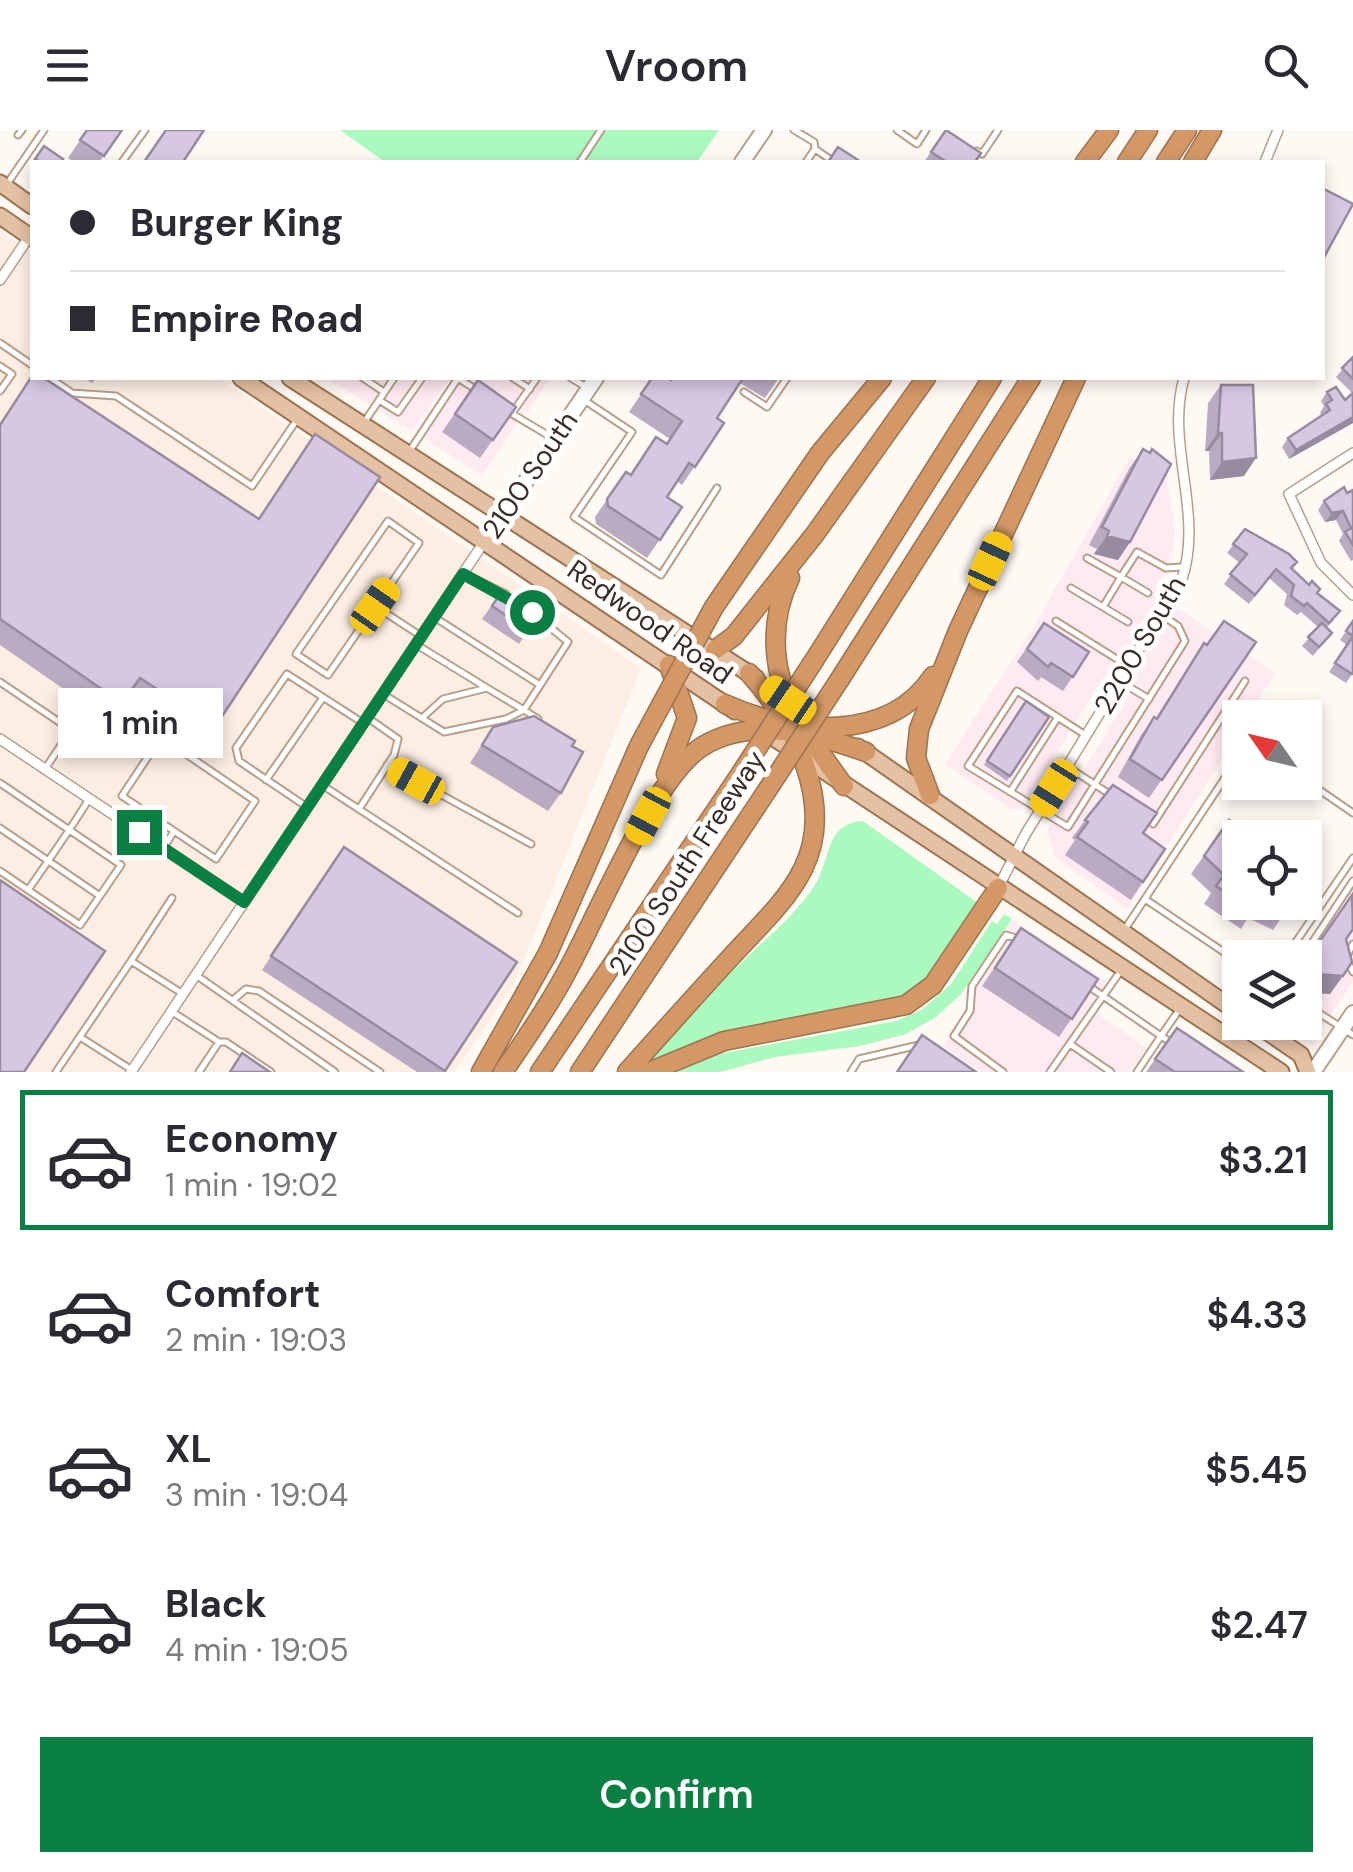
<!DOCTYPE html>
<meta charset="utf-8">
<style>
body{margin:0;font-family:"DM Sans",sans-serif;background:#f7f7f7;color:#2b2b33;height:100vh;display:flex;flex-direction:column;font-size:38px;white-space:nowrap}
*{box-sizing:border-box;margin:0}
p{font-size:32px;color:#7c7c81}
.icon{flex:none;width:55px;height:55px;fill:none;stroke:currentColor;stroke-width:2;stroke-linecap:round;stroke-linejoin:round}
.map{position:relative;height:942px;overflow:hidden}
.panel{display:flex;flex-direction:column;background:#fff;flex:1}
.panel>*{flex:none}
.guide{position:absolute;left:30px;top:30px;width:1295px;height:220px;border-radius:0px;box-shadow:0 5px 15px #0003;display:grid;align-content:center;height:220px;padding:0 40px;background:#fff}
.needle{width:65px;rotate:304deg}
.buttons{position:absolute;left:1222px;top:570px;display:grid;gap:20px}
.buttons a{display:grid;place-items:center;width:100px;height:100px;border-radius:0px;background:#fff;box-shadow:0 5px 15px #0003;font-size:50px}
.end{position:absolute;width:45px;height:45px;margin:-22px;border:12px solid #0b8043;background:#fff;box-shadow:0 0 0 5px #fff}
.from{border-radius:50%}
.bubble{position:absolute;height:70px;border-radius:0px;background:#fff;box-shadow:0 5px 15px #0003;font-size:32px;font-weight:600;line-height:70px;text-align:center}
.car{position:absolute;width:30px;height:60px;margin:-30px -15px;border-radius:12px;box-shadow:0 0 8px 2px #0007;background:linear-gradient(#f5c518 24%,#345 0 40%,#f5c518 0 76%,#345 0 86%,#f5c518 0)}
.guide b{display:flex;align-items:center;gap:35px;height:95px;font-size:38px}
.guide b+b{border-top:2px solid #e1e1e2}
.guide i{width:25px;height:25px;background:#2b2b33}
ul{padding:18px 0 0;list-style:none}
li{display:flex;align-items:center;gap:30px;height:140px;margin:0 20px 15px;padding:0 20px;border:5px solid transparent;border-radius:0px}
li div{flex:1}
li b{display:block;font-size:38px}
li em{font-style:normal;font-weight:600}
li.current{border-color:#0b8043}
li>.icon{width:90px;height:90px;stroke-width:1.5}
.button{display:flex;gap:20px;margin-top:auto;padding:20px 40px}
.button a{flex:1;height:115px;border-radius:0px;background:#0b8043;color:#fff;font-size:40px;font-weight:600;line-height:115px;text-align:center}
header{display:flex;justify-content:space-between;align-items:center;height:130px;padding:0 40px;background:#fff;font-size:45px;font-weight:600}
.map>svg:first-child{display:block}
.commercial{fill:#feeaf0}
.built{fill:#fceee2}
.green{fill:#aaf9be}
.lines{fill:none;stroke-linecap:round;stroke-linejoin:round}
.lane-casing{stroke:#b99f89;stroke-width:9}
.street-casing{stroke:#b99f89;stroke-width:12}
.secondary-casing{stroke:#b99f89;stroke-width:18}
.primary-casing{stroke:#9d7350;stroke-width:19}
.highway-casing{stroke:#9d7350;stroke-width:21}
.lane{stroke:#fff;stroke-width:5}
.street{stroke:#fff;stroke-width:9}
.secondary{stroke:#fff;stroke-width:14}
.primary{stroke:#e5c1a3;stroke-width:15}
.highway{stroke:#d39866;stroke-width:18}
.highway-bridge-casing{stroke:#9d7350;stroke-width:21;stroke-linecap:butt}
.highway-bridge{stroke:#d39866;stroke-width:18}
.wall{fill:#baabc3}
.shaded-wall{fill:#978b9f}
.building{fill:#d8c7e3;stroke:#978b9f;stroke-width:2.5}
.route{stroke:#0b8043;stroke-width:12}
.labels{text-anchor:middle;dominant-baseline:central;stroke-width:10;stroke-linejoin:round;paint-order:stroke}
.street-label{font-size:28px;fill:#3a2f26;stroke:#fff}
</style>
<header><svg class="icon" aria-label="menu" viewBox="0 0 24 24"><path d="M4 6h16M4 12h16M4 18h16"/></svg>Vroom<svg class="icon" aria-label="search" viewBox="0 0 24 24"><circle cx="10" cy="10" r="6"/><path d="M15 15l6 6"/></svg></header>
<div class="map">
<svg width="1353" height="942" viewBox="0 0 1353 942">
<rect width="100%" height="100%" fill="#fff9f4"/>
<path class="commercial" d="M333,248H450L412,301L331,251Z
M452,248H470L524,283L482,345L415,303Z
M474,248H550L527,283Z
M1130,327L1166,348L1175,400L1172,425L1158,466L1275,543L1247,587L1240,588V599L1128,779L1056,728L1047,701L1132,561L1105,545L1021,679L1012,680L945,634L1032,500Z
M1353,743V852L1319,903H1312L1296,893L1305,892V828L1297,827Z
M1012,790L1107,851L1090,879L1147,918L1130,942H981L943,916L965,884L967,855Z"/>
<path class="built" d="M0,100L32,122V248H219L641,538L513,856L455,942H0Z"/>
<path class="green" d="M340,0H719L697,32H385Z
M863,691L978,773L924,854L900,872L655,933L650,927C681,893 715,857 748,826C772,804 794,785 813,758C832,732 823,693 863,691Z
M1004,784L1012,789L961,864L936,887L906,904L860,916L775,927L720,942H670L724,923L896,891L923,879L951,854L992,791L997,794Z"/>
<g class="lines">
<g class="lane-casing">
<path id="lane" d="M794,0L814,12L815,19L806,32
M897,0L917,14L926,0
M18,5L22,0
M815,19L834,32
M977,21L982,24L998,0
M122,32L145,0
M580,32L601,0
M7,54L44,0
M0,213L32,235
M0,236L12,244L0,261
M50,248L72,263L116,266L252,356L296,291
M363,248L384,262
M513,248L530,259
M571,248L586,257
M744,262L767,277L787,248
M379,270L398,282L422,248
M584,270L632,302L574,387L661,445L717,358
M509,282L551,307
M512,283L537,248
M365,291L394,248
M409,322L458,248L475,259
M388,391L419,413L328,545L296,524Z
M1087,428L1121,447L1137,422L1166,438L1182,437
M463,443L506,464
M1071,458L1103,477L1121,447L1148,463
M375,476L421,506
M1103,477L1128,492
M434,487L540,555
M1056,491L1128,536
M417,515L487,558L443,569L422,588
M0,552L71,600L45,639
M1121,552L1149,569
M487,558L524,580L568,512L535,485
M383,564L444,602L506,589L524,580L538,589
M1087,606L1017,561L968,636L1068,697L1185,511L1178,496L1163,486
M387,635L531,714
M1068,637L1111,665
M266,650L322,569
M1305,650L1353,683
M0,653L121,735L80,795L28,760C49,730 70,700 89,669
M322,655L518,783
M1010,662L1058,587
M307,677L239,631L236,618L287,544L363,593
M359,679L394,625L398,609L368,588
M1145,688L1153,694L1245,551
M0,698L100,766
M163,719L174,701L122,666L161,607L255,671L216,729L174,701
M0,741L28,760
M1145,769L1240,833
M1125,799L1240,625
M1353,814L1346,828L1353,842
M1285,828L1353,728
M1302,828L1353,751
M131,831L172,768
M196,845L335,942
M1090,857L1161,906L1137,942
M233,870L246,859L259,861L380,942
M1305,874L1353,905
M171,881L219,912
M80,907L132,940
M1172,913L1161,906L1179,880
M1070,914L1111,942
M56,942L131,831L183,864
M199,942L219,912H226L271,942
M851,942L859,929L919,915
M1003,942L954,906L970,881L972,856L1006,805L1019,809
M1050,942L1122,839"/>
</g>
<g class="street-casing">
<path id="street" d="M1265,32L1278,0
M0,150L31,104
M1353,323L1289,364L1321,433L1353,465
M0,609L244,772
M999,756L1025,705L1182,449C1204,383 1165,315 1184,248
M131,942L484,412"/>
</g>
<g class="secondary-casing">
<path id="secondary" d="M742,32L764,0
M486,410L596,248
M1313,942L1353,883"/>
</g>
<g class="primary-casing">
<path id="primary" d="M0,53L32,76
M0,86L32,108
M241,248L735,581
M290,248L756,548
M762,600L1281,942
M858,617L1240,884
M1253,892L1301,925L1308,942"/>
</g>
<g class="highway-casing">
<path id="highway" d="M1085,32L1109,0
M1127,32L1148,0
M1166,32L1187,0
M1193,32L1212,0
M820,323L882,248
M790,448C770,489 771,537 792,577
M715,520L734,506L815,404L926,248
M815,529L992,248
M840,549L1031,248
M725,574C791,604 888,614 933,546
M804,600L844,656
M666,644L687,588L669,535
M930,665L916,628L919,599L958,501L1076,248
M481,942L548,823L639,616
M503,942C525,910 547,879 565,845C596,790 653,647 703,616C752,586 815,604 866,622
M540,942L741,643
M580,942L766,662
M627,942C661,904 695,866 730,828C755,800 786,773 803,739C836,673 793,592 749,543
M649,942L724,911L906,875L933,855L998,758"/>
</g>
<use href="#lane" class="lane"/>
<use href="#street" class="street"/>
<use href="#secondary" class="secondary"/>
<use href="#primary" class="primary"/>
<use href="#highway" class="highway"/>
<g class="highway-bridge-casing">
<path id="highway-bridge" d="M639,616L714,477L820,323
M741,643L815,529
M766,662L840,549"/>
</g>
<use href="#highway-bridge" class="highway-bridge"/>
</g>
<path class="wall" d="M87,0H122L99,32H74L68,28Z
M946,0L975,32H924Z
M1353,227V293L1289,329L1282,317L1288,308L1322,286L1320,283L1324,276L1321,271L1327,262L1345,270L1352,263L1336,247Z
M84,248H96L92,253Z
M652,248L671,249L672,248H779L765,268L740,253L717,288L724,293L682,355L677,351L667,367L682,377L647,428L596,394L595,387L626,342L631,345L667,314L670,309L629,282Z
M478,250L516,277L480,328L442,302Z
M1221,255L1244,346L1210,350L1209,321H1205L1208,273Z
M0,294L215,597L202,615L128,566L110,591L0,515Z
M1143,319L1130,412L1118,430L1094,424L1097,419L1089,415L1130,337Z
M1353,360V430L1351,431L1339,411L1343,404L1336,390L1325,392L1318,380L1324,371Z
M1245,399L1292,439L1317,463L1334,490L1326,498L1332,503L1313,526L1302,516L1318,497L1301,482L1297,485L1284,475L1287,464L1269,448L1249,474L1224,454L1240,433L1227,423Z
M502,461L538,485L519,514L482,489Z
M1353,491V543L1346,553L1329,542L1347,515L1340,510Z
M1044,493L1089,522L1063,561L1041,547L1038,551L1017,532Z
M1256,512L1149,668L1118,647L1141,605L1154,587L1156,588L1204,513L1207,515Z
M1026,571L1049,587L1007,651L984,635Z
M493,597L572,616L561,663L548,681L470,633Z
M1085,690L1143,703L1165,719L1131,770L1065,725L1075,710L1072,708Z
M1229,690L1240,708V772H1292L1273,800L1248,788L1241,799L1204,774L1211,763L1191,744Z
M344,717L445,941L444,942H417L262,840Z
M1352,765L1346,809L1330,864L1305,862V833Z
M1021,798L1098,849L1059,907L982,856Z
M1177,898L1243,942H1146Z"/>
<path class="shaded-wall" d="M1353,287V293L1289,329L1296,320Z
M1218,303H1222L1209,321H1205Z
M1256,328L1244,346L1210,350L1222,332Z
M1343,381L1336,390L1325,392L1332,383Z
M1107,406L1130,412L1118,430L1094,424Z
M1305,844L1343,846L1330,864L1305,862Z"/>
<path class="building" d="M87,0H122L104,26L80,10Z
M166,0H204L183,32H144Z
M946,0L981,23L975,32H947L931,22Z
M44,16L63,29L61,32H41L35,29Z
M838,17L861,32H828Z
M1322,58L1353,74L1322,131Z
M1353,227V249L1342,238Z
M32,246V248H44L259,389L315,304L380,347L215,597L140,548L122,573L0,489V295Z
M652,248H668L671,250L672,248H743L717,288L724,293L695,337L689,333L667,367L682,377L660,410L608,376L607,369L626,342L631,345L656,307L667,314L682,291L641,264Z
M478,250L516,277L493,310L455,284Z
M1221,255H1253L1256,328L1222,332V303H1218Z
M1336,257L1345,270L1353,263V287L1296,320L1288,308L1330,280L1326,274L1332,270L1327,262Z
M1143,319L1150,323L1152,319L1171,334L1130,412L1107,406L1109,401L1102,397Z
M1344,357L1347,363L1353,360V415L1345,402L1351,398L1343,381L1332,383L1324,371Z
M1245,399L1289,424L1297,432L1291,438L1309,455L1312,451L1320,459L1317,463L1340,481L1329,493L1307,473L1304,476L1291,466L1294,455L1276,439L1255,465L1230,444L1247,424L1233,414Z
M502,461L538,485L528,500L492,476Z
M1224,491L1256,512L1162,650L1130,629L1154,587L1157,589L1204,513L1207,515Z
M1353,491V506L1346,501Z
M1044,493L1089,522L1073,547L1051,533L1048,537L1027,519Z
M1322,493L1332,503L1319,517L1308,507Z
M1353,506V543L1352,544L1335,533Z
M1026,571L1049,587L1010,646L987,631Z
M534,586L575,611L572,616L583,622L561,663L482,615L493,597Z
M1113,655L1157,683L1143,703L1165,719L1143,752L1077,707L1088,692L1085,690Z
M1229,690L1256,705L1255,708H1240V772L1216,756L1224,745L1204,726Z
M344,717L517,832L445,941L271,826Z
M1305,740L1311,745L1305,753Z
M0,750L105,821L24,942H0Z
M1352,765L1353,799L1346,809L1352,832L1343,846L1305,843V833L1317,830L1315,818Z
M1241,772H1259L1253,781Z
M1265,772H1292L1285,782Z
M1021,798L1098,849L1072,889L995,838Z
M1177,898L1243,942H1175L1155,929Z
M922,905L976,942H897Z
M242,923L270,942H230Z"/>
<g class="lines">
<path class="route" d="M139,702L244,772L463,444L532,482"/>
</g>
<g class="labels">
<g class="street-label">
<text transform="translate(530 345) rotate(-56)">2100 South</text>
<text transform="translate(650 492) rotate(35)">Redwood Road</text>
<text transform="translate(1140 515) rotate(-60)">2200 South</text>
<text transform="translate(687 733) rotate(-57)">2100 South Freeway</text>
</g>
</g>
</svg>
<div class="buttons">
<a><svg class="needle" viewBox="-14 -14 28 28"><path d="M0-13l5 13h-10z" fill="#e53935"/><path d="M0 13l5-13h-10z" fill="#7c7c81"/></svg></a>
<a><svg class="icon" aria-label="locate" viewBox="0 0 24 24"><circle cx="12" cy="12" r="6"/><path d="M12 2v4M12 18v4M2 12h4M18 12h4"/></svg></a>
<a><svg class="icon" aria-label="layers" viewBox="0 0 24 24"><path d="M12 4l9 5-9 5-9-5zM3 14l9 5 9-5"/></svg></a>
</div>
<i class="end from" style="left:532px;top:482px"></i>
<i class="end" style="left:139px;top:702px"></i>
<div class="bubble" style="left:58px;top:558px;width:165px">1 min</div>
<i class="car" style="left:990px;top:431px;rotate:25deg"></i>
<i class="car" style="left:375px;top:476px;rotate:35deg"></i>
<i class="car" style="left:788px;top:570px;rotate:304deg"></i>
<i class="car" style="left:416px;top:651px;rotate:299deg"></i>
<i class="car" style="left:1054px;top:658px;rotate:212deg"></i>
<i class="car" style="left:648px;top:686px;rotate:208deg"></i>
<div class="guide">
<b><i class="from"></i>Burger King</b>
<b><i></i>Empire Road</b>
</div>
</div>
<section class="panel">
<ul>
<li class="current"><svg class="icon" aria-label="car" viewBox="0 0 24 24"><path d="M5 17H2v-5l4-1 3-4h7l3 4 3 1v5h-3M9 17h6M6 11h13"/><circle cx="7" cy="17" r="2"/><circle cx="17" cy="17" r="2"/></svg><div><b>Economy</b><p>1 min · 19:02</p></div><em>$3.21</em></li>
<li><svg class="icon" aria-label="car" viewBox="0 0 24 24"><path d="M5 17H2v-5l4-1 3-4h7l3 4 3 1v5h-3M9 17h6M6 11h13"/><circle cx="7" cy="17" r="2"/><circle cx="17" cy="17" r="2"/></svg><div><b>Comfort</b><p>2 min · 19:03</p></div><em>$4.33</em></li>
<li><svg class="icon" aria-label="car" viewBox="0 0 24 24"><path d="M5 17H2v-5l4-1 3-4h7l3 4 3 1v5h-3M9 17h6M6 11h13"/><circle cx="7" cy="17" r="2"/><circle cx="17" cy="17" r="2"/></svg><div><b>XL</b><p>3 min · 19:04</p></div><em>$5.45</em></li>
<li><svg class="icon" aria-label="car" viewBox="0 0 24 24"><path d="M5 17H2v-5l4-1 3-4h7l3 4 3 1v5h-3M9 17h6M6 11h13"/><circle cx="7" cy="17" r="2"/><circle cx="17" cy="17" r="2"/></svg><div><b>Black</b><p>4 min · 19:05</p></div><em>$2.47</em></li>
</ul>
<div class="button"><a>Confirm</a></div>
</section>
